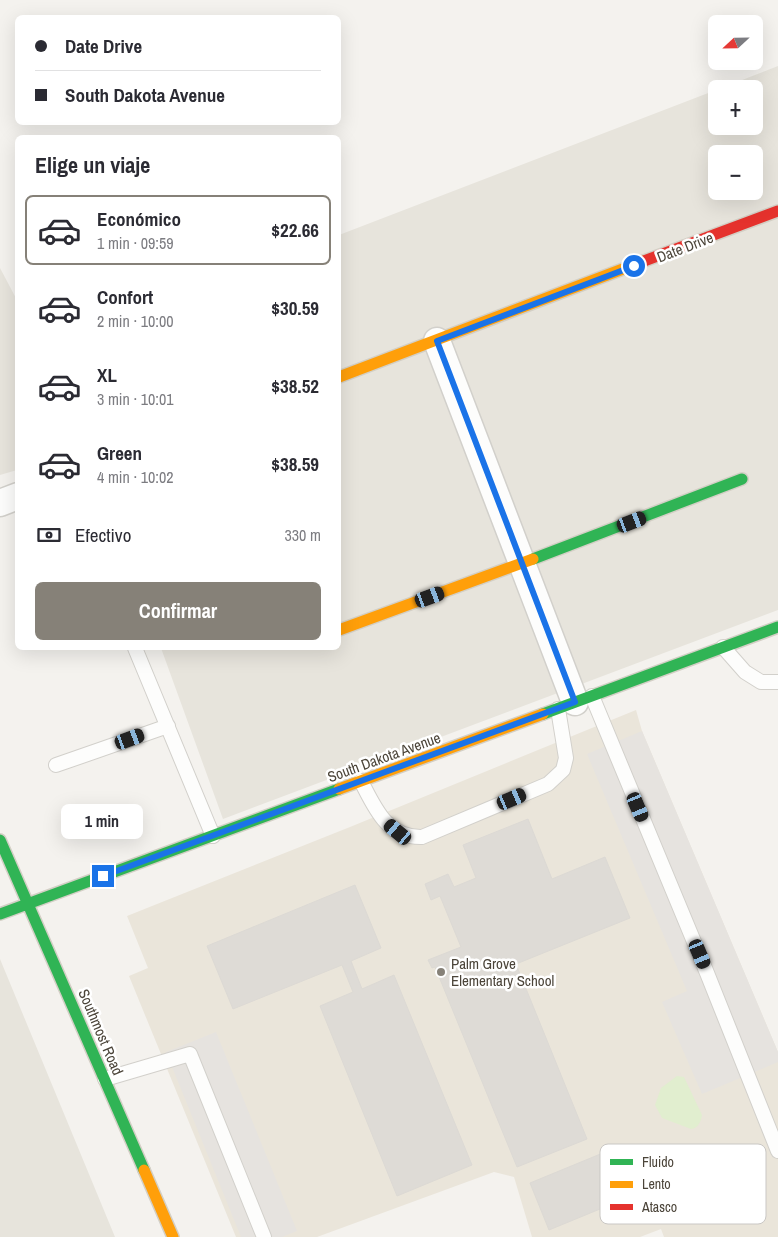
<!DOCTYPE html>
<html lang="es">
<meta charset="utf-8">
<style>
body{margin:0;font-family:"Archivo Narrow",sans-serif;background:#f2f2f3;color:#2b2b33;height:100vh;display:flex;flex-direction:column;font-size:19px;white-space:nowrap}
*{box-sizing:border-box;margin:0}
p{font-size:16px;color:#7c7c81}
.icon{flex:none;width:28px;height:28px;fill:none;stroke:currentColor;stroke-width:2;stroke-linecap:round;stroke-linejoin:round}
.map{position:relative;flex:1;overflow:hidden}
.panel{position:absolute;left:15px;top:135px;width:326px;height:515px;display:flex;flex-direction:column;background:#fff;border-radius:8px;box-shadow:0 5px 20px #0002}
.panel>*{flex:none}
.banner{position:absolute;left:15px;top:15px;width:326px;height:110px;border-radius:8px;box-shadow:0 5px 20px #0002;display:grid;align-content:center;height:110px;padding:0 20px;background:#fff}
.needle{width:32px;rotate:248deg}
.tools{position:absolute;left:708px;top:15px;display:grid;gap:10px}
.tools a{display:grid;place-items:center;width:55px;height:55px;border-radius:8px;background:#fff;box-shadow:0 5px 20px #0002;font-size:25px}
.end{position:absolute;width:22px;height:22px;margin:-11px;border:6px solid #1a73e8;background:#fff;box-shadow:0 0 0 2px #fff}
.from{border-radius:50%}
.bubble{position:absolute;height:35px;border-radius:8px;background:#fff;box-shadow:0 5px 20px #0002;font-size:16px;font-weight:700;line-height:35px;text-align:center}
.car{position:absolute;width:15px;height:30px;margin:-15px -8px;border-radius:6px;box-shadow:0 0 4px 1px #0007;background:linear-gradient(#222 24%,#8ab4d8 0 40%,#222 0 76%,#8ab4d8 0 86%,#222 0)}
.banner b{display:flex;align-items:center;gap:18px;height:48px;font-size:19px}
.banner b+b{border-top:1px solid #e1e1e2}
.banner i{width:12px;height:12px;background:#2b2b33}
ul{padding:0;list-style:none}
li{display:flex;align-items:center;gap:15px;height:70px;margin:0 10px 8px;padding:0 10px;border:2px solid transparent;border-radius:8px}
li div{flex:1}
li b{display:block;font-size:19px}
li em{font-style:normal;font-weight:700}
li.on{border-color:#868178}
li>.icon{width:45px;height:45px;stroke-width:1.5}
h2{padding:0 20px;font-size:22px;line-height:60px}
.pay{display:flex;align-items:center;gap:12px;height:55px;padding:0 20px;font-size:19px}
.pay p{margin-inline-start:auto}
.cta{display:flex;gap:10px;margin-top:auto;padding:10px 20px}
.cta a{flex:1;height:58px;border-radius:8px;background:#868178;color:#fff;font-size:20px;font-weight:700;line-height:58px;text-align:center}
.map>svg:first-child{display:block}
.residential{fill:#e7e4dc;fill-rule:evenodd}
.education{fill:#eae5da}
.green{fill:#e1eecf}
.parking{fill:#e6e3df}
.building{fill:#dedbd6;stroke:#dcd9d4}
.lines{fill:none;stroke-linecap:round;stroke-linejoin:round}
.lane-casing{stroke:#d2d0cb;stroke-width:16}
.street-casing{stroke:#d2d0cb;stroke-width:29}
.fast-casing{stroke:#d3cfc5;stroke-width:14}
.slow-casing{stroke:#d3cfc5;stroke-width:14}
.jam-casing{stroke:#d3cfc5;stroke-width:14}
.lane{stroke:#fdfdfc;stroke-width:14}
.street{stroke:#fdfdfc;stroke-width:26}
.fast{stroke:#30b455;stroke-width:11}
.slow{stroke:#ff9f0a;stroke-width:11}
.jam{stroke:#e5322d;stroke-width:11}
.route{stroke:#1a73e8;stroke-width:6}
.poi-dot{fill:#868178;stroke:#fff;stroke-width:2}
.labels{text-anchor:middle;dominant-baseline:central;stroke-width:5;stroke-linejoin:round;paint-order:stroke}
.street-label{font-size:15px;fill:#4b4439;stroke:#fff}
.poi-label{font-size:15px;fill:#4b4439;stroke:#fff;text-anchor:start}
.key{fill:#fff;stroke:#c9c7c4;stroke-width:1}
.key-label{font-size:14px;fill:#4b4439}
</style>
<div class="map">
<svg width="778" height="1237" viewBox="0 0 778 1237">
<rect width="100%" height="100%" fill="#f4f2ee"/>
<path class="residential" d="M778,66V610L223,819L161,648H339V235L716,90V126H754V89H719ZM716,154H754V191H716Z
M0,268L18,302L17,470L0,475Z
M0,959L115,1237H0Z"/>
<path class="education" d="M636,710L642,731L778,1052V1237H664L661,1229L640,1237H532L514,1177L494,1172L317,1237H236L129,976L148,968L127,916L350,827Z"/>
<path class="green" d="M677,1076L684,1077L702,1115C701,1122 698,1128 691,1129L662,1118L655,1105L661,1088Z"/>
<path class="parking" d="M642,731L778,1052V1062L702,1094L662,1002L687,991L587,754Z
M216,1032L297,1231L282,1237H241L166,1052Z"/>
<path class="building" d="M528,819L552,879L605,857L630,918L516,964L587,1139L517,1167L435,967L432,968L428,960L461,947L440,896L431,900L425,884L448,874L454,887L476,878L463,845Z
M355,885L381,948L351,961L362,989L394,975L472,1165L397,1196L320,1006L353,992L342,965L233,1009L207,946Z
M615,1148L634,1195L549,1230L530,1183Z"/>
<g class="lines">
<g class="lane-casing">
<path id="lane" d="M723,647L745,672L761,682H778
M135,648L213,836
M592,696L707,973L778,1151
M56,765L168,726
M361,781C375,808 387,838 422,837L548,784L563,770L566,758L558,709
M105,1079L190,1054L264,1237"/>
</g>
<g class="street-casing">
<path id="street" d="M437,341L575,702
M0,503L18,496"/>
</g>
<g class="fast-casing">
<path id="fast" d="M533,559L742,479
M543,714L778,627
M0,840L144,1170
M0,914L339,789"/>
</g>
<g class="slow-casing">
<path id="slow" d="M339,377L644,261
M339,630L533,559
M339,789L543,714
M144,1170L173,1237"/>
</g>
<g class="jam-casing">
<path id="jam" d="M644,261L778,211"/>
</g>
<use href="#lane" class="lane"/>
<use href="#street" class="street"/>
<use href="#fast" class="fast"/>
<use href="#slow" class="slow"/>
<use href="#jam" class="jam"/>
</g>
<g class="lines">
<path class="route" d="M103,876L575,702L437,341L634,266"/>
</g>
<circle class="poi-dot" cx="441" cy="972" r="5"/>
<g class="labels">
<g class="street-label">
<text transform="translate(685 247) rotate(-21)">Date Drive</text>
<text transform="translate(384 757) rotate(-20)">South Dakota Avenue</text>
<text transform="translate(101 1032) rotate(67)">Southmost Road</text>
</g>
<g class="poi-label">
<text x="451" y="963">Palm Grove<tspan x="451" dy="17">Elementary School</tspan></text>
</g>
</g>
<rect x="600" y="1144" width="166" height="80" rx="8" class="key"/>
<rect x="610" y="1159" width="23" height="6" fill="#30b455"/>
<rect x="610" y="1181" width="23" height="7" fill="#ff9f0a"/>
<rect x="610" y="1204" width="23" height="6" fill="#e5322d"/>
<g class="key-label">
<text x="642" y="1167">Fluido</text>
<text x="642" y="1189">Lento</text>
<text x="642" y="1212">Atasco</text>
</g>
</svg>
<div class="tools">
<a><svg class="needle" viewBox="-14 -14 28 28"><path d="M0-13l5 13h-10z" fill="#e53935"/><path d="M0 13l5-13h-10z" fill="#7c7c81"/></svg></a>
<a>+</a>
<a>−</a>
</div>
<i class="end from" style="left:634px;top:266px"></i>
<i class="end" style="left:103px;top:876px"></i>
<div class="bubble" style="left:61px;top:804px;width:82px">1 min</div>
<i class="car" style="left:632px;top:522px;rotate:69deg"></i>
<i class="car" style="left:430px;top:597px;rotate:70deg"></i>
<i class="car" style="left:130px;top:739px;rotate:70deg"></i>
<i class="car" style="left:512px;top:799px;rotate:67deg"></i>
<i class="car" style="left:638px;top:807px;rotate:157deg"></i>
<i class="car" style="left:398px;top:832px;rotate:310deg"></i>
<i class="car" style="left:700px;top:954px;rotate:157deg"></i>
<div class="banner">
<b><i class="from"></i>Date Drive</b>
<b><i></i>South Dakota Avenue</b>
</div>
<section class="panel">
<h2>Elige un viaje</h2>
<ul>
<li class="on"><svg class="icon" aria-label="car" viewBox="0 0 24 24"><path d="M5 17H2v-5l4-1 3-4h7l3 4 3 1v5h-3M9 17h6M6 11h13"/><circle cx="7" cy="17" r="2"/><circle cx="17" cy="17" r="2"/></svg><div><b>Económico</b><p>1 min · 09:59</p></div><em>$22.66</em></li>
<li><svg class="icon" aria-label="car" viewBox="0 0 24 24"><path d="M5 17H2v-5l4-1 3-4h7l3 4 3 1v5h-3M9 17h6M6 11h13"/><circle cx="7" cy="17" r="2"/><circle cx="17" cy="17" r="2"/></svg><div><b>Confort</b><p>2 min · 10:00</p></div><em>$30.59</em></li>
<li><svg class="icon" aria-label="car" viewBox="0 0 24 24"><path d="M5 17H2v-5l4-1 3-4h7l3 4 3 1v5h-3M9 17h6M6 11h13"/><circle cx="7" cy="17" r="2"/><circle cx="17" cy="17" r="2"/></svg><div><b>XL</b><p>3 min · 10:01</p></div><em>$38.52</em></li>
<li><svg class="icon" aria-label="car" viewBox="0 0 24 24"><path d="M5 17H2v-5l4-1 3-4h7l3 4 3 1v5h-3M9 17h6M6 11h13"/><circle cx="7" cy="17" r="2"/><circle cx="17" cy="17" r="2"/></svg><div><b>Green</b><p>4 min · 10:02</p></div><em>$38.59</em></li>
</ul>
<div class="pay"><svg class="icon" aria-label="cash" viewBox="0 0 24 24"><path d="M3 7h18v10H3z"/><circle cx="12" cy="12" r="2"/></svg>Efectivo<p>330 m</p></div>
<div class="cta"><a>Confirmar</a></div>
</section>
</div>
